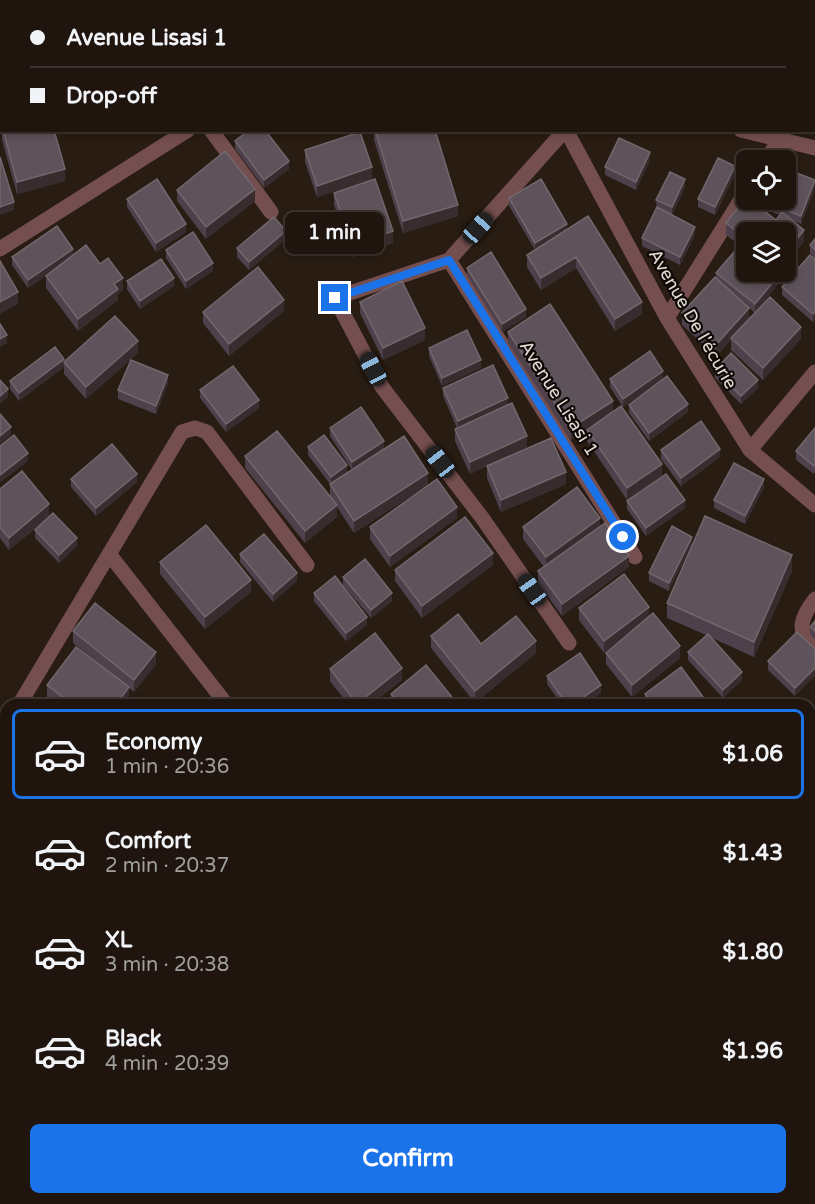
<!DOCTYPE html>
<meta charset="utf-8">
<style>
body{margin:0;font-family:"Varela Round",sans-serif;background:#2c221c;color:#f1f3f6;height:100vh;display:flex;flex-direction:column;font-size:22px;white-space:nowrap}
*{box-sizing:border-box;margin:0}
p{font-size:20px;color:#a19f9e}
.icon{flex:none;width:33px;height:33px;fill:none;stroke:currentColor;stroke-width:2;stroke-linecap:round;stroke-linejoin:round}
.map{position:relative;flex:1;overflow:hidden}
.sheet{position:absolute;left:0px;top:699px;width:816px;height:506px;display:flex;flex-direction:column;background:#1f150e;border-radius:18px 18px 0 0;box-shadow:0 3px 9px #0003,0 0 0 2px #3c342e}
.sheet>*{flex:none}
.hud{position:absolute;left:0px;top:0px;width:816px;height:132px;box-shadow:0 3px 9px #0003,0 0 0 2px #3c342e;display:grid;align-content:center;height:132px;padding:0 30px;background:#1f150e}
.fabs{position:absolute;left:736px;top:150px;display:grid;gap:12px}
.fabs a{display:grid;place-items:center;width:60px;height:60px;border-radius:9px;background:#1f150e;box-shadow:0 3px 9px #0003,0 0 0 2px #3c342e;font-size:30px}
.end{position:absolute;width:27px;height:27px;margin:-14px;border:8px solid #1a73e8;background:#fff;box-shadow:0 0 0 3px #fff}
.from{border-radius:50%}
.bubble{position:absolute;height:42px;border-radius:9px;background:#1f150e;box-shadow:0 3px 9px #0003,0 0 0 2px #3c342e;font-size:20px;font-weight:700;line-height:42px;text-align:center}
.car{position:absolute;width:18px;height:36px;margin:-18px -9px;border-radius:8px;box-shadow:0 0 4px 2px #0007;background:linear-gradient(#222 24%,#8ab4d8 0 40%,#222 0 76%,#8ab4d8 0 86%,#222 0)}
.hud b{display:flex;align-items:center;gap:21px;height:57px;font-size:22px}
.hud b+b{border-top:2px solid #3c342e}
.hud i{width:15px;height:15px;background:#f1f3f6}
ul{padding:10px 0 0;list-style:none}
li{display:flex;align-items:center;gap:18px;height:90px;margin:0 12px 9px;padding:0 18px;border:3px solid transparent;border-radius:9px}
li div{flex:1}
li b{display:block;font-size:22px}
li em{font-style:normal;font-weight:700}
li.current{border-color:#1a73e8}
li>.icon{width:54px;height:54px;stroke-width:1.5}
.action{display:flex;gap:12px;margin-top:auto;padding:12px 30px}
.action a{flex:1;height:69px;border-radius:9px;background:#1a73e8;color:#fff;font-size:24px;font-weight:700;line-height:69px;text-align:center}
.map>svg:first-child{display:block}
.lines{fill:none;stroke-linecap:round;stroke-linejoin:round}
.minor{stroke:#754f4f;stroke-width:15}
.wall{fill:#4e414c;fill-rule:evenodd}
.shaded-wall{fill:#392c2f}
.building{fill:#5e525b;stroke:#73676e;stroke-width:1.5}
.route{stroke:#1a73e8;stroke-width:8}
.labels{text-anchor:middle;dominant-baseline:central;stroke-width:4.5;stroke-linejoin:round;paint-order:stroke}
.street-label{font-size:18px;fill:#e3d9d3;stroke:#0d0805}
</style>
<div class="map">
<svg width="815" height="1204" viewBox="0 0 815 1204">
<rect width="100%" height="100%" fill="#291c12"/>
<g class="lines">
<path class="minor" d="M350,0L353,2
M317,2L320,0
M395,2L397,0
M0,45H2
M211,130L271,212
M565,130L449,260L335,298L382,387L483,519L569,643
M566,130L667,318L750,450L815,505
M741,130L815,148
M766,160L779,140
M0,249L188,130
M449,260L635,557
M667,318L747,190
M750,450L815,372
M110,555L227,705
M815,599C802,616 794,632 815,647
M19,705L182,432L195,428L207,432L307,565
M0,737L6,727
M810,1030L815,1036
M0,1047L6,1054
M810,1178L815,1173
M119,1198L123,1204
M639,1198L644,1204
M782,1204L788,1198"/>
</g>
<path class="wall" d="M0,0H35V2H2V25H0Z
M56,0H106L105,2H56Z
M2,130H54L65,181L17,194L2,140Z
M374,130H435L458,216L403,233L374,140Z
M235,141L289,169L264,188L235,149Z
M305,150L372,179L317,197L305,162Z
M650,160L636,190L605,175V167Z
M735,174L715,215L698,207V199Z
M685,187L672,215L695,235L680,265L642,246V238L657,208L656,200Z
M815,188L801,224L792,220L804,242L747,232V272L778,284L755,313L748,307L749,319L801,339L763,380L731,350V340L716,356L682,325V313L716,278V273L739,245L726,235V223L756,204V200H786ZM759,207L780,215L776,220Z
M177,190L255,201L206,239L177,201Z
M334,193L393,243L352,257L334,205Z
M509,198L567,230L642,314L615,331L576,268L541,290L527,267V255L535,250L509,206Z
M127,199L186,232L156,252L127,207Z
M286,239L249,270L237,257V248Z
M815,239V258L810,253V245Z
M166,250L213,271L186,289L166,258Z
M73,255L100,264L123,290L118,294V300L78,331L46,288V276L47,275L28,288L12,265V257Z
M815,259L813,322L782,295V287Z
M467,268L526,317L502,332L467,276Z
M127,281L174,286L140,309L127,289Z
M360,302L425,340L383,360L360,313Z
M284,311L229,356L203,323V312Z
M508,332L613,412L662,475L627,500L587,441V430L571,440L508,343Z
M429,348L481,368L442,386L429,356Z
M138,353L86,399L64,374V362Z
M64,367L19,401L10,389V381Z
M715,370L758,388L741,404L715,378Z
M610,379H663L623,407L610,387Z
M168,383L156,414L118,399V390Z
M443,388L508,405L527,447L470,474L455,441V429L457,428L443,396Z
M200,390L259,408L226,432L200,398Z
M629,405L688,412L649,441L629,413Z
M330,428L384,449L428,485L354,533L337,507V517L305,543L245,468V456L330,496V484L308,455V447L347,473L352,470L330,436Z
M815,428V472L814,474L796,460V451Z
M661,450L720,457L681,486L661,459Z
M487,466L566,484L501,512L487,478Z
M71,479L137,482L96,516L71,487Z
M764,487L745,524L714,508V500Z
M0,489L49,516L77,546L59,563L35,538V530L49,517L9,550L0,538Z
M627,501L685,508L646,536L627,509Z
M457,518L390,567L370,539V527Z
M600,526L629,567L562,616L538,583V571L544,567L523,539V527Z
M672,526L669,591L649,581V573Z
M240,554L297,581L273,602L240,562Z
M160,562L251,592L205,629L160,574Z
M493,565L422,618L395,581V570Z
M792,571L754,657L712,638L742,680L723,698L688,660V652L706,635L667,618V603Z
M343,577L392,601L371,618L343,585Z
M314,593L367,625L346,641L314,601Z
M579,608L649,617L680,658L632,697L606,664V653L616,644L604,653L579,620Z
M815,621V639L810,635V627Z
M73,631L156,664L134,692L129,688V699L125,705H58L47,697V685L104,668L73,643Z
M797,632L795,696L768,670V661Z
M431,636L481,644L536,653L475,703L431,648Z
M330,669L402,680L370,705H349L330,681Z
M547,676L601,693L584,705H562L547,684Z
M391,694L456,705H391Z
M645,694L709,705H645Z
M815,959V988L810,983V963Z
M187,1198H245L238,1204H191Z
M720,1198H758L753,1204H725Z"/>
<path class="shaded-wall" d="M241,0H263L260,2H238Z
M650,152V160L636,190V182Z
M289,161V169L264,188V180Z
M735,166V174L715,215V207Z
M372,167V179L317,197V186Z
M65,169V181L17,194V182Z
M685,179V187L672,215V207Z
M815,180V188L801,224V216Z
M255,189V201L206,239V227Z
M14,202V210L0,215V207Z
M458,205V216L403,233V221Z
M186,224V232L156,252V243Z
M567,224V232L535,251V243Z
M695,227V235L680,265V257Z
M804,230V242L786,265V253Z
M286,231V239L249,270V262Z
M393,231V243L352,257V245Z
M73,249V257L28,288V280Z
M576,257V268L541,290V278Z
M213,263V271L186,289V281Z
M778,276V284L755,313V304Z
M123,278V290L118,294V300L78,331V319L114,284Z
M174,278V286L140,309V301Z
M18,292V304L0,314V302Z
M284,300V311L229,356V344Z
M642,302V314L615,331V319Z
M749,308V320L716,356V345Z
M526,309V317L502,332V324Z
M815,312V320L813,322V314Z
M801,327V339L763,380V368Z
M425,328V340L383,360V348Z
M7,335V343L0,347V339Z
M138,341V353L86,399V387Z
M64,359V367L19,401V393Z
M481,360V368L442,386V378Z
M663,371V379L623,407V399Z
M168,375V383L156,414V406Z
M758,380V388L741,404V396Z
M8,389V397L0,404V396Z
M508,398V406L458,429V421Z
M259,400V408L226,432V424Z
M613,401V413L571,440V428Z
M688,404V412L649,441V433Z
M11,427V435L0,444V436Z
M527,436V447L470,474V462Z
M384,441V449L352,470V462Z
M720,449V457L681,486V478Z
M28,453V461L0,483V475Z
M662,464V475L627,500V488Z
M347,465V473L331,485V477Z
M566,472V484L501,512V500Z
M428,473V485L354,533V521Z
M137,474V482L96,516V508Z
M764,479V487L745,524V516Z
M685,500V508L646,536V528Z
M49,504V516L9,550V538Z
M337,505V517L305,543V531Z
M457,507V518L390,567V556Z
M600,518V529L546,569V557Z
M692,537V545L669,591V583Z
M77,538V546L59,563V555Z
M493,553V565L422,618V606Z
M792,555V571L754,657V642Z
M629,556V567L562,616V604Z
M297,573V581L273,602V594Z
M251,580V592L205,629V617Z
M392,593V601L371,618V610Z
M649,607V619L604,653V641Z
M367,617V625L346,641V633Z
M536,641V653L475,703V691Z
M680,646V658L632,697V685Z
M156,652V664L134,692V680Z
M402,668V680L370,705H357V704Z
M815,668V676L795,696V688Z
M742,672V680L723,698V690Z
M601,685V693L584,705H572Z
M129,687V699L125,705H116Z
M815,922V934L810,938V927Z
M6,1092V1104L0,1109V1097Z
M815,1108V1120L810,1124V1113Z
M21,1198H29L26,1201V1204H19Z
M230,1198H245L238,1204H223Z
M572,1198H574V1204H566Z
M746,1198H758L753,1204H741Z"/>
<path class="building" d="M0,0H34V2H2V13H0Z
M144,0H170L171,2H144Z
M200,0H218V2H197Z
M230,0H241L238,2H231Z
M3,130H54L65,169L17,182Z
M249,130H265L289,161L264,180L235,141Z
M375,130H435L458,205L403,221Z
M360,132L372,167L317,186L305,150Z
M619,138L650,152L636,182L605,167Z
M225,151L255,189L206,227L177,190Z
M0,157L14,202L0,207Z
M718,158L735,166L715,207L698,199Z
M786,169L815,180L801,216L761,200H786Z
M670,172L685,179L672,207L656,200Z
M157,179L186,224L156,243L127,199Z
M375,179L393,231L352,245L334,193Z
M541,179L567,224L535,243L509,198Z
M746,197L747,200H750L776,220L782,212L804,230L786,253V232H747V240L726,223Z
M657,207L695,227L680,257L642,238Z
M588,216L642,302L615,319L576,257L541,278L527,255Z
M274,217L286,231L249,262L237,248Z
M57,226L73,249L28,280L12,257Z
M193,232L213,263L186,281L166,250Z
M815,239V250L810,245Z
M86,245L100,264L108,258L123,278L114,284L118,289L78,319L46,276Z
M740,245L747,250V272H772L778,276L755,304L716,273Z
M491,252L526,309L502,324L467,268Z
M810,255L815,259V312L813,314L782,287Z
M161,259L174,278L140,301L127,281Z
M0,261L18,292L0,302Z
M258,267L284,300L229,344L203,312Z
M715,277L749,308L716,345L682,313Z
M402,281L425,328L383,348L360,302Z
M770,297L801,327L763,368L731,338Z
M550,304L613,401L571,428L508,332Z
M115,316L138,341L86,387L64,362Z
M0,324L7,335L0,339Z
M467,330L481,360L442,378L429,348Z
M55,347L64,359L19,393L10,381Z
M650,351L663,371L623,399L610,379Z
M731,353L758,380L741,396L715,370Z
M131,360L168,375L156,406L118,390Z
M493,365L508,398L458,421L443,388Z
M233,366L259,400L226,424L200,390Z
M667,376L688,404L649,433L629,405Z
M0,380L8,389L0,396Z
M512,403L527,436L470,462L455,429Z
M621,406L662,464L627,488L587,430Z
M361,407L384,441L352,462L330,428Z
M0,414L11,427L0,436Z
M701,421L720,449L681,478L661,450Z
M815,428V464L814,466L796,451Z
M277,431L337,505L305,531L245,456Z
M14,435L28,453L0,475V446Z
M324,435L347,465L331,477L308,447Z
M404,436L428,473L354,521L330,484Z
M551,438L566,472L501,500L487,466Z
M112,444L137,474L96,508L71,479Z
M734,463L764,479L745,516L714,500Z
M22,471L49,504L9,538L0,527V489Z
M666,474L685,500L646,528L627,501Z
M437,479L457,507L390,556L370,527Z
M577,487L600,518L546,557L523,527Z
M53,513L77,538L59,555L35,530Z
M705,516L792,555L754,642L667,603Z
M465,517L493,553L422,606L395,570Z
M605,523L629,556L562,604L538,571Z
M206,525L251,580L205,617L160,562Z
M672,526L692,537L669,583L649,573Z
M264,534L297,573L273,594L240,554Z
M365,559L392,593L371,610L343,577Z
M624,574L649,607L604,641L579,608Z
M335,576L367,617L346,633L314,593Z
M95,603L156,652L134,680L73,631Z
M653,613L680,646L632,685L606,653Z
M458,614L481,644L516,616L536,641L475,691L431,636Z
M815,621V631L810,627Z
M797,632L815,649V668L795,688L768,661Z
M375,633L402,668L357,704L330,669Z
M708,634L742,672L723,690L688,652Z
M76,647L129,687L116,705H73L47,685Z
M580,653L601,685L572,705H567L547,676Z
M426,665L456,702L452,705H400L391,694Z
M681,667L709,705H654L645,694Z
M620,700L625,705H614Z
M810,908L815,914V922L810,927Z
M815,959V976L810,971V963Z
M0,1071L6,1079V1092L0,1097Z
M810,1074L815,1079V1108L810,1113Z
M6,1164V1198H26L19,1204H0V1169Z
M196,1198H230L223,1204H200Z
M256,1198H269L273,1204H249Z
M407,1198H408L412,1204H399Z
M501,1198H572L566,1204H496Z
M731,1198H746L741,1204H737Z"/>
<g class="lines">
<path class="route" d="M335,298L449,260L623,537"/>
</g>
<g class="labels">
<g class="street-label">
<text transform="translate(693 319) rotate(60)">Avenue De l'écurie</text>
<text transform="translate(559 398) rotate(58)">Avenue Lisasi 1</text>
</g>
</g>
</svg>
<div class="fabs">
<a><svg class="icon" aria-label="locate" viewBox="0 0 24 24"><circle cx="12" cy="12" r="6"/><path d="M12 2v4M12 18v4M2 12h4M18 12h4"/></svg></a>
<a><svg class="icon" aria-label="layers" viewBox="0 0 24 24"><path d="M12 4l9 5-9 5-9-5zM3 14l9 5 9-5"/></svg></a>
</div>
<i class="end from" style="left:623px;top:537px"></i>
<i class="end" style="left:335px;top:298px"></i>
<div class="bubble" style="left:285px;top:212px;width:99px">1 min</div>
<i class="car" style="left:478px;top:228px;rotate:42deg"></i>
<i class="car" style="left:373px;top:369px;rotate:332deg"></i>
<i class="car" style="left:440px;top:462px;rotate:322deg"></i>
<i class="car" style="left:532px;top:590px;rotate:325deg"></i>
<div class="hud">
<b><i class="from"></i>Avenue Lisasi 1</b>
<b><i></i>Drop-off</b>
</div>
<section class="sheet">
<ul>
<li class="current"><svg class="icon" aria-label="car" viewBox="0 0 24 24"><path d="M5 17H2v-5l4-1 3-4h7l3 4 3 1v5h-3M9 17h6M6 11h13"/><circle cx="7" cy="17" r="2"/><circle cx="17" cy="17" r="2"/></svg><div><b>Economy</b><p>1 min · 20:36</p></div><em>$1.06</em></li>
<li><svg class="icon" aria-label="car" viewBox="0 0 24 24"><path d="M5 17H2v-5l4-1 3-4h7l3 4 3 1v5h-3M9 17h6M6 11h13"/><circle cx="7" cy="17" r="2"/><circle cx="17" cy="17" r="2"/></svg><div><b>Comfort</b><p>2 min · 20:37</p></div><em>$1.43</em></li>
<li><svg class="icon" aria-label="car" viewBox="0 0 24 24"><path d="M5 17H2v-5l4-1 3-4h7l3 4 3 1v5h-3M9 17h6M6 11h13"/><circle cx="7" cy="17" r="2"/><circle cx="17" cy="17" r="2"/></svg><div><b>XL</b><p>3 min · 20:38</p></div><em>$1.80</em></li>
<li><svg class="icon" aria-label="car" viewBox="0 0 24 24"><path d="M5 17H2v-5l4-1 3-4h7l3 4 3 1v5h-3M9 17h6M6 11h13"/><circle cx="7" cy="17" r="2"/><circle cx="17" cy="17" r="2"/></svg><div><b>Black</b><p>4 min · 20:39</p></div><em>$1.96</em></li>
</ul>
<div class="action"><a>Confirm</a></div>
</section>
</div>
